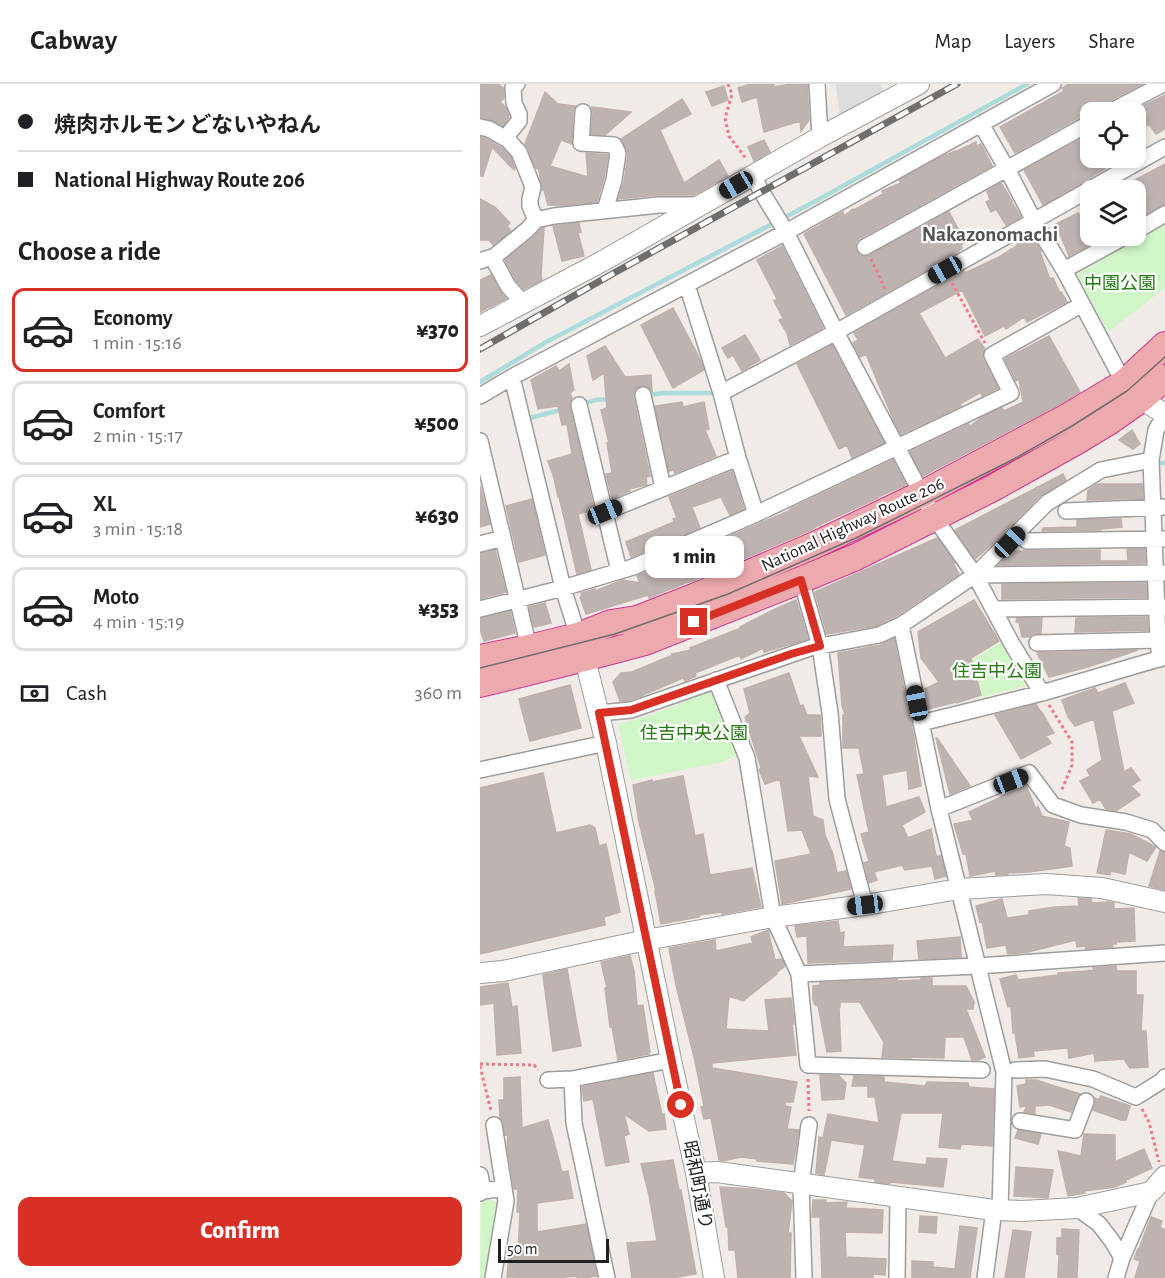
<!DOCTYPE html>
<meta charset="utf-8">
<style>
body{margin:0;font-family:"Alegreya Sans","Noto Sans JP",sans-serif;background:#f6f6f6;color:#202124;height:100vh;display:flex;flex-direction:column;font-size:22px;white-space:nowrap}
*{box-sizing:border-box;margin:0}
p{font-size:20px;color:#757577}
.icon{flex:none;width:33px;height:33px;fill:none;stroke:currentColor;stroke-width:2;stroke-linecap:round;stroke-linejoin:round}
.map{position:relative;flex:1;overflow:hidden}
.panel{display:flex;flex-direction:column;background:#fff;width:480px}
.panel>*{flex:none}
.top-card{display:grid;align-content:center;height:132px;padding:0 18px;background:#fff}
.buttons{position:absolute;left:600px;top:18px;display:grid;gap:12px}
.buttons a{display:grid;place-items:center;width:66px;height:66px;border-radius:12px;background:#fff;box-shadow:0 3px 9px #0003;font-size:30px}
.scale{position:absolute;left:18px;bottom:15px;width:111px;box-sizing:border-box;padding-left:6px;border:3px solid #202020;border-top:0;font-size:16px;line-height:21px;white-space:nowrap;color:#202020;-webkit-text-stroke:4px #fff;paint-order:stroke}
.end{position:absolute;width:27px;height:27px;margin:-14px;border:8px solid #d93025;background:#fff;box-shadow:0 0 0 3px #fff}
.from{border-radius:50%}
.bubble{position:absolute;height:42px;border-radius:12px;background:#fff;box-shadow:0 3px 9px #0003;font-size:20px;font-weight:800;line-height:42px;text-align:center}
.car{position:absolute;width:18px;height:36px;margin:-18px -9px;border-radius:8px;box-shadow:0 0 4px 2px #0007;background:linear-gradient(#222 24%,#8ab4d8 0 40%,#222 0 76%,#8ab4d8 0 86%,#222 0)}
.top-card b{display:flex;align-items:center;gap:21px;height:57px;font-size:22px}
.top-card b+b{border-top:2px solid #e0e0e0}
.top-card i{width:15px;height:15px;background:#202124}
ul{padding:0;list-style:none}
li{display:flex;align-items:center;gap:18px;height:84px;margin:0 12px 9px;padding:0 6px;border:3px solid #e0e0e0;border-radius:12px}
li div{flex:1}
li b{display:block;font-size:22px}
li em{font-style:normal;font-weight:800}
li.current{border-color:#d93025}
li>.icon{width:54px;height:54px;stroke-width:1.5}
h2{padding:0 18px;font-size:27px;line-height:72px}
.pay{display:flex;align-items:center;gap:15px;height:66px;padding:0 18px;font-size:22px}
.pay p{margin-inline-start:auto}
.action{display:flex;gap:12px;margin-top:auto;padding:12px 18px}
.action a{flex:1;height:69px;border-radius:12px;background:#d93025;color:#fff;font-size:24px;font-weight:800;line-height:69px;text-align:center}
header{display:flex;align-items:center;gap:36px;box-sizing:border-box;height:84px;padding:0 30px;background:#fff;border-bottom:2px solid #e0e0e0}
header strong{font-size:28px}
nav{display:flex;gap:33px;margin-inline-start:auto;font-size:21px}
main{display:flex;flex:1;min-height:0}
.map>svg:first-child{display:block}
.park{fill:#d0f6c8}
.parking{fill:#dcdcdc}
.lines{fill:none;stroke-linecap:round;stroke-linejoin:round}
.stream{stroke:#abdbda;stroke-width:4.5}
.building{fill:#bdb3b0;stroke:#c1afaa;stroke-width:1.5}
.minor-casing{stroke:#9d9d9d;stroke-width:18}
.tertiary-casing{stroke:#9d9d9d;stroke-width:22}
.trunk-casing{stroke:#d13290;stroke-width:28}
.path{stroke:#f17789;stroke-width:3;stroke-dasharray:3 3;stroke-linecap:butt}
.minor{stroke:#fff;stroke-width:15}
.tertiary{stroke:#fff;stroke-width:20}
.trunk{stroke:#ecaaae;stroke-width:26}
.tram{stroke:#6e6e6e;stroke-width:1.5}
.rail-casing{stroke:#6e6e6e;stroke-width:7}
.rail{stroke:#fff;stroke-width:4.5;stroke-dasharray:14;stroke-linecap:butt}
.route{stroke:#d93025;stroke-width:8}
.labels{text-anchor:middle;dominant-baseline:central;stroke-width:4.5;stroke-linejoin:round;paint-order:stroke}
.park-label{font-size:18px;fill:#247a13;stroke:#fff}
.street-label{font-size:18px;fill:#202020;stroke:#fff}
.quarter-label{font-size:21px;font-weight:bold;fill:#535353;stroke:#fff}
</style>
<header>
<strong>Cabway</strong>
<nav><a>Map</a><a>Layers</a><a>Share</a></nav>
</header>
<main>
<section class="panel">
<div class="top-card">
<b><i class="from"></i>焼肉ホルモン どないやねん</b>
<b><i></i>National Highway Route 206</b>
</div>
<h2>Choose a ride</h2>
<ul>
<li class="current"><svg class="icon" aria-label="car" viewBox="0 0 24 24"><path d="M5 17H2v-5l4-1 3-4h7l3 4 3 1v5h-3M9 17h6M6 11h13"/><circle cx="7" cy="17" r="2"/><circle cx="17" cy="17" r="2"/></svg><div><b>Economy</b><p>1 min · 15:16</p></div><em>¥370</em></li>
<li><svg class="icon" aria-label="car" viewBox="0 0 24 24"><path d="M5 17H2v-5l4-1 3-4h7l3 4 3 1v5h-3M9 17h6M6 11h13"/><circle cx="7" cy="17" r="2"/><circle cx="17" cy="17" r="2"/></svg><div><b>Comfort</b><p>2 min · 15:17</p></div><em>¥500</em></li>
<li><svg class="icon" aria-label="car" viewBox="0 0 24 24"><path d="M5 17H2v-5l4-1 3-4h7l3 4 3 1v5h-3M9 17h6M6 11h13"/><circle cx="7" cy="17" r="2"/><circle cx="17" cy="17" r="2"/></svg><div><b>XL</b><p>3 min · 15:18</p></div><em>¥630</em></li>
<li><svg class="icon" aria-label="car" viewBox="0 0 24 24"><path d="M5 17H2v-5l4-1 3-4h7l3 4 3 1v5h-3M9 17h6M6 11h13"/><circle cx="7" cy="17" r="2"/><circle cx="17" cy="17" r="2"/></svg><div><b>Moto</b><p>4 min · 15:19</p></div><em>¥353</em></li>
</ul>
<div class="pay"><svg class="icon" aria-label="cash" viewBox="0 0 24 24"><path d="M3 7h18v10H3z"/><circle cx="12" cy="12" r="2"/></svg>Cash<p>360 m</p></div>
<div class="action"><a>Confirm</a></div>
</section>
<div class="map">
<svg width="685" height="1194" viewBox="0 0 685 1194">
<rect width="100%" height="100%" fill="#f0ebe7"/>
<path class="park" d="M685,137V204L628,248L597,191Z
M523,557L547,601L503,613L492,576Z
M233,606L257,671L243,678L151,696L138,640L172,631Z
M1,1114L18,1118L7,1194H0Z"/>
<path class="parking" d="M358,0H400L405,10L360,37L356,1Z"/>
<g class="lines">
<path class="stream" d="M0,298L68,257L334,118L547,0
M148,313L185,309H238
M101,320L116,316L131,315
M46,335L84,325
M678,379H685"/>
</g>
<path class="building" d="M0,0H18L23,4L24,14L20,18L26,24L29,33L23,42L11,36L0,33Z
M271,0H294V3L311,0H327L329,36L321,47L320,37L284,48L277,13L262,18L258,4Z
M589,0H662L625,19L621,23L620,28H610L605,30L535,69L520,43L584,7L582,4Z
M244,2L248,16L232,22L226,8Z
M65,8L78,20L96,22L93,27L92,60L81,56L70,82L108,93L106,69L128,71L124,94L117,118L87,121H68L64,106H62L59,86L55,83L48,64L45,60Z
M685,11V45L676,50L669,40L656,47V28H650Z
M202,15L211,30L180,46L204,99L239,76L248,92L214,111H178L138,115L144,98L148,70L147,65L141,55Z
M112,23L151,28L125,51L111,50L113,29Z
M609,51L610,54V72L608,74H641L623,82L625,85L563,121L544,86Z
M0,53L5,54L22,64L31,73L35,85L34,86L12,63L3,92H0Z
M284,56L290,68L274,77L268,63Z
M496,58V62L501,60L512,82L380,154L376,158L375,163L377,168L380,172H389L469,128L485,158L481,161L482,164L477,169L366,231L324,150L363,128L364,132L373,125L374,126L403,110L402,107L421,99L419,96L463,72L475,67V68Z
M685,80V120L680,122L656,136V106H636Z
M521,99L532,117H531L541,133L526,141L516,125L511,128L506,118L510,116L507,107Z
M0,115L15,123L30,139L27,142L31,147L13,161L9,156H0Z
M610,126V152H627L589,172L576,140L598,129L600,132Z
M99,139L101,148L98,149L104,172L82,177L73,142Z
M64,144L61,192L62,196L44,205L36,196L25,176L54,153L61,145Z
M550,150L561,167L560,168L570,195L573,194L580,209L581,208L587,218L547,238L544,233L526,245L524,242L505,252L482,206L439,229L465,274L498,255L505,265L502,270L503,275L518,304L502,312L501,308L480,320L481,322L421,350L414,337L386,270L380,273L373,259L378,256L374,249L484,187L485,189L519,173L538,161L536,158Z
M302,162L343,244L310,261L307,249L299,236L303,234L294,217L297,215L277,176Z
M11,191L20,207L26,215L0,228V196Z
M193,224L220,275L224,286L193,304L161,241Z
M265,251L280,276L262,287L253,271L248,274L242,264Z
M569,252L600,308L580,320L443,392L430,368L489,340L490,342L501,334L522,324L524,327L543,318L539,295L536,297L525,275Z
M352,261L404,359L372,374L367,361L359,365L317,280Z
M125,262L145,293L171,291L172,307L167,302H160L156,304L153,312L170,392L166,393L167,401L149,405L150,407L132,415L126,390L132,389L127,359H129L121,326L127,324L124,289L113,296L107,272Z
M89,280L94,306L90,309L92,314L90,318V323L114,426L98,430L111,486L97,490L79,412L78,413L74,394L68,377L92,370L87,340L82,341L78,322L58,325L51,296L76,282L79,287Z
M202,318L203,323L224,318L229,345L225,346L236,372L195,389L193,386L189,387L175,322Z
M652,346L660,360L653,365L639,356Z
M413,376L426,401L398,413V414L337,442L331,446L210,498V497L169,514L168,511L106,530L100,513L102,512L101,509L115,505V507L143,496L160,499L157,492L213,468L218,481L238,470L234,459L311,426L310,425Z
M252,387L264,425L250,431L241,413L212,423L220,444L151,473L146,458L194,438L193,435L197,434L189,413Z
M583,390L586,396L560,412L510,462L495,475L475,446Z
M617,400H662L663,414L607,416L608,406Z
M0,402L10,440L0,443Z
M52,415L65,471L39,478L26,422Z
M641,435L642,443L621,445V446L562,447L563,444L597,443V436Z
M457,454L475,479H473L479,490L416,532L412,534V533V534L396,542L347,550L335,508Z
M647,465H665V479L519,481L533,467L620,466V477H648Z
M15,466L26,508L0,515V470Z
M666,499L667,513L522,515V500Z
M316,516L328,555L284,568L283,564L261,575L260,571L215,589L216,592L205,597L203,594L161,612L147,617H140L133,598L141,589L152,588L193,571L192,570L211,566L210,564L261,544L260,543L293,526Z
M494,516L519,557L491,574L501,611L477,619L476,618L448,625L445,605L459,598L441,574L438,548Z
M65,519L71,539L54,543L49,523Z
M30,527L35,549L4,557L0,545V534Z
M667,533L668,546L595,548L596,534Z
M537,534H562L561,549L552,550L550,553H542L539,538H536Z
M414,555L434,654L441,702L429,705L427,686L402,691L406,723L439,713L445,728L422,741L428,754L451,745L456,772H461L466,792L455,795L452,782L425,786L422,781L394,788L397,796L389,799L384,779L389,777L381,750L389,748L377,691L384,690L379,664H363V631H365L362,621L358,569L401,561Z
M658,566L608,583L569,593L557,569Z
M309,589L320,622L323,621L327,631H340L341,652H319L338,693L328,692L333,732L343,736L345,751L353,770L357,789L366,787L371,805L302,820L295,777L331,770L322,746L308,747L300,695L285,700L279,686L281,684L265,633L270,629L264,605Z
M645,599L654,619L632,627L644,688L651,684L660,696L651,702L660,711L636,727L626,725L620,715L613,719L600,697L610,692L607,686L622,676L614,635L595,642L588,633L582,616L615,604L618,609Z
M90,601L101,644L50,657L39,615Z
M556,620L560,627H561L574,649L566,652L571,659L541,675L515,631Z
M456,654H457L490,702L470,710Z
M63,689L76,749L110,741L115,744L119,762L126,760L140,828L124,833L125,841L0,870V704Z
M203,692L215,752L223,750L230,791L272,784L281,823L242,830V828L219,831V833L181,840L175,807H176L159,738L153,701L172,696V698Z
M546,701L556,725L558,722L562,732L589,738L584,762L590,764L592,782L549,788L528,789V790L516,791L515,787L490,792L486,770H483L474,740L493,736L489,728Z
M626,746L651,750L676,763L667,777L649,768L645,790L631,787L630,791L617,789Z
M680,767L685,768V806L669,802Z
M598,814L611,815L612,819L629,818L634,819V825L654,824L655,857L636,858V860H632L633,863L606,865L605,862L597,863L596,856L548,868L528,870L526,861L507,864L502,837L500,838L496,822L522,815L527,834L549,831V827L575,823L599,822Z
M358,837L360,849L364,848L363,863L413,861L412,876L328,879L327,852L317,853L315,842Z
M288,846L295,876L302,875L305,882L296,889L297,890L263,917L249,912L246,945L289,947L285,916L311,914L314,940H312L316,971L232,979V984L317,998L313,1018H305V1022L311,1023L307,1045L319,1046L313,1080L277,1077V1075L261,1073L243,1077L239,1076L231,1034L224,1035L221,1023L224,1022L215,977L196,901L189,864L235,856L236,867L273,859L271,853Z
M480,853L481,873L439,875L437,857Z
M150,872L154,887L157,922L163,921L170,968H168L169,970L138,976L132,943H130L125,904H127L121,878Z
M636,882L637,887H656V911H663L661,947H666L668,983L650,984L644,975L615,977L614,969L589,974L588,964L553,967L554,972L539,974L535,949H533L531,922L528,923L520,895L536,891L538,896L578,891V889L607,887L614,886L613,884Z
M87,885L101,962L73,967L63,891Z
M441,894H452V902H486L494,918L493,925H486L505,973L498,976H492L484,953H465L464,974L431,973V974L402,973L404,958L380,918H360V923L359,924L361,967L347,968L338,921H335L333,916V902L341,901L340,899L417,895V897L441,896Z
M28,899L32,923L37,922L41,969L17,971L14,919L0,921V903Z
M173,989L182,1031L184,1030L186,1045L169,1047L144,1030L149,1050L144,1052L149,1078L126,1082L113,1015L104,1017L102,1003Z
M340,991L359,992L366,999L364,1015L342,1016Z
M374,992L404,993V998L445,1002L447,998L488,999L489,1003L514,1005L512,1062L481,1060L480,1065L459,1063L463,1029H421L412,1077L446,1081L447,1074L467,1075L463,1103L410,1098V1100L395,1098V1095L379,1093L385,1061L351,1056L344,1091L336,1089L339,1053L343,1054L348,1030L399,1039L395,1013H388V1002H372Z
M40,993L42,1044L68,1036L82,1088L88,1087L93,1114L57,1119V1148L106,1140L117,1192L101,1194H97V1192L72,1194L27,1193L29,1171H38L40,1128H37L38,1105H34L27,1061L28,1050L25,1051L23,1039L20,1033L19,1016H24V994Z
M546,996H556L600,1010L591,1028L569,1021L555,1022V1030L544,1028L547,1022L540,1023L537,1002L546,1000Z
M621,1012L650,1022L646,1036H641L613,1026L615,1020V1014L619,1016Z
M538,1046L561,1050L558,1060L535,1054Z
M604,1050L635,1051V1078L664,1065L672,1084L646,1096V1098L635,1103L604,1107L605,1109L588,1112L578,1067L601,1072Z
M193,1076L199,1106H201L216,1190L191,1194H152L147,1159L177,1157L169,1111L161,1080Z
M536,1083L573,1086L568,1114L534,1112Z
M240,1103L270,1105L304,1109L312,1117L308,1149H311L310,1194H258L255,1166H249L248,1143H246Z
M333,1116H346L345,1119L367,1118L366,1124L403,1126L402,1149L365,1148L366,1173L406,1175L405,1191L393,1190V1194L367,1193L366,1194H342L340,1133H332Z
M440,1132L457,1133L456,1149L439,1148Z
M671,1133L682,1137L680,1143L685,1146V1194H655L660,1177L654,1175L658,1165H659Z
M480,1142L497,1144L490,1194H432V1177L453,1178V1183L475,1185Z
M582,1145L599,1146L597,1194H578L579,1171L577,1170V1154H582Z
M533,1146L551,1148L544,1194H525Z"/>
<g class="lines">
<g class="minor-casing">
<path id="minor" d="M337,0L340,53
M103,28L101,59L134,61L138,69L134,96L125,126
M630,28L683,0
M501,40L527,85L554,137L584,186L644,299
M0,43L9,45L28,56L39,68L53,103L50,115V122L56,136
M25,54L39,37V30L34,19L33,4L37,0
M273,91L281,107L306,148L356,248L454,433L495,491L532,560L562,609
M656,147L685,130
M385,163L610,39
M12,173L28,202L43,219
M0,177L15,172L48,145L56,136L74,132L179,121H221
M584,186L646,152
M207,201L241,309L258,374L276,430
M32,293L83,504L98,552
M241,309L356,248L685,63
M163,311L183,404
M0,312L32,293L306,148L573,0
M99,321L139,487
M0,357L49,564
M586,427L685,423
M125,428L258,374
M547,457L685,455
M0,460L23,454
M495,491L684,489
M321,496L340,562L350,629L357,715L385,821
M0,525L83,504L153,483L276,430L531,309L512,271L601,221
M513,525L684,523
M421,541L459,725L524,988L520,1126
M557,559L678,556
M680,575L678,556L671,376L676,346L685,331
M236,596L267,674L293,833L319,890
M119,629L151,626L330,564L399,551L421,541L495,491L567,419L621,386L671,376
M441,639L562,609L685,573
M0,686L126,659
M459,725L549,689L573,721L601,731L646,738L672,746L685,759
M502,986L328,981L319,890L497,882L685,869
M535,986L565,985L613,995L656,1013L683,996L685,993
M92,995L94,1039L127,1194
M68,996L92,995L191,976
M540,1037L595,1046L606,1017
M0,1091L3,1107
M0,1109L3,1107L24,1104
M597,1124L619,1140L632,1157L642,1174
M13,1194L26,1117L14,1041
M324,1194L321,1100L329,1041
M417,1194L418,1113
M505,1194L514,1126
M636,1194L642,1174L671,1108"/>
</g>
<g class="tertiary-casing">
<path id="tertiary" d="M0,242L121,178L340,53L439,0
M661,315L685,330
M102,563L126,659L191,976L216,1089L234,1194
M0,889L23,887L166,856L293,833L385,821L479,805L566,800L622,804L685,818
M216,1089L237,1088L514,1126L542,1127L597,1124L671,1108L685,1092"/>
</g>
<g class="trunk-casing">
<path id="trunk" d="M0,574L49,564L98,552L131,539L157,535L216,512L337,460L442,410L587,333L644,299L685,261
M0,600L105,574L165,558L321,496L376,473L513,404L597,357L630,337L661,315L685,294"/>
</g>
<path class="path" d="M248,0L252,10L245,34L249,52L267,76
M391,175L405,205
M472,199L505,259
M569,621L592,658V681L581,708
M0,980L54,981L58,986
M0,982L11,1027
M328,995L329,1027
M662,1025L669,1038L679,1078"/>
<use href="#minor" class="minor"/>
<use href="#tertiary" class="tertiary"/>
<use href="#trunk" class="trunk"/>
<path class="tram" d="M0,584L135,550L248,510L378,453L534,375L592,342L647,307L685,273"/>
<g class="rail-casing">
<path id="rail" d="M0,265L134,189L477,0"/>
</g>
<use href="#rail" class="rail"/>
</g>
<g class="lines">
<path class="route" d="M201,1021L119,629L151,626L311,570L340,562L321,496L214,538"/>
</g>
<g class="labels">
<g class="park-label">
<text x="640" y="200">中園公園</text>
<text x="517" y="588">住吉中公園</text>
<text x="214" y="650">住吉中央公園</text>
</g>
<g class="street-label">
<text transform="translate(373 441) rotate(-25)">National Highway Route 206</text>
<text transform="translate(217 1101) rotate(79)">昭和町通り</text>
</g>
<g class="quarter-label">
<text x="510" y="150">Nakazonomachi</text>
</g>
</g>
</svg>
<div class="buttons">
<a><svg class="icon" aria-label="locate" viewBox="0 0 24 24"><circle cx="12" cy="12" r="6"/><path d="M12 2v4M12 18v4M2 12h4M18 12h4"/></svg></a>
<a><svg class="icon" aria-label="layers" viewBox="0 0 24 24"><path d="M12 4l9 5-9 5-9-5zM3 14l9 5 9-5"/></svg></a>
</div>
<div class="scale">50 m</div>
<i class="end from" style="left:201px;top:1021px"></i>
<i class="end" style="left:214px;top:538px"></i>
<div class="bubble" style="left:165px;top:452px;width:99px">1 min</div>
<i class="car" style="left:256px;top:101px;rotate:240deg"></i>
<i class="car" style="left:465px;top:186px;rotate:241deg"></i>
<i class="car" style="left:125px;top:428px;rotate:68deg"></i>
<i class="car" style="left:530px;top:458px;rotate:44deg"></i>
<i class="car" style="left:437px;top:619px;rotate:349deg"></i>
<i class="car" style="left:531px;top:697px;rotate:69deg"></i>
<i class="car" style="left:385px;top:821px;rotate:263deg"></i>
</div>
</main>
